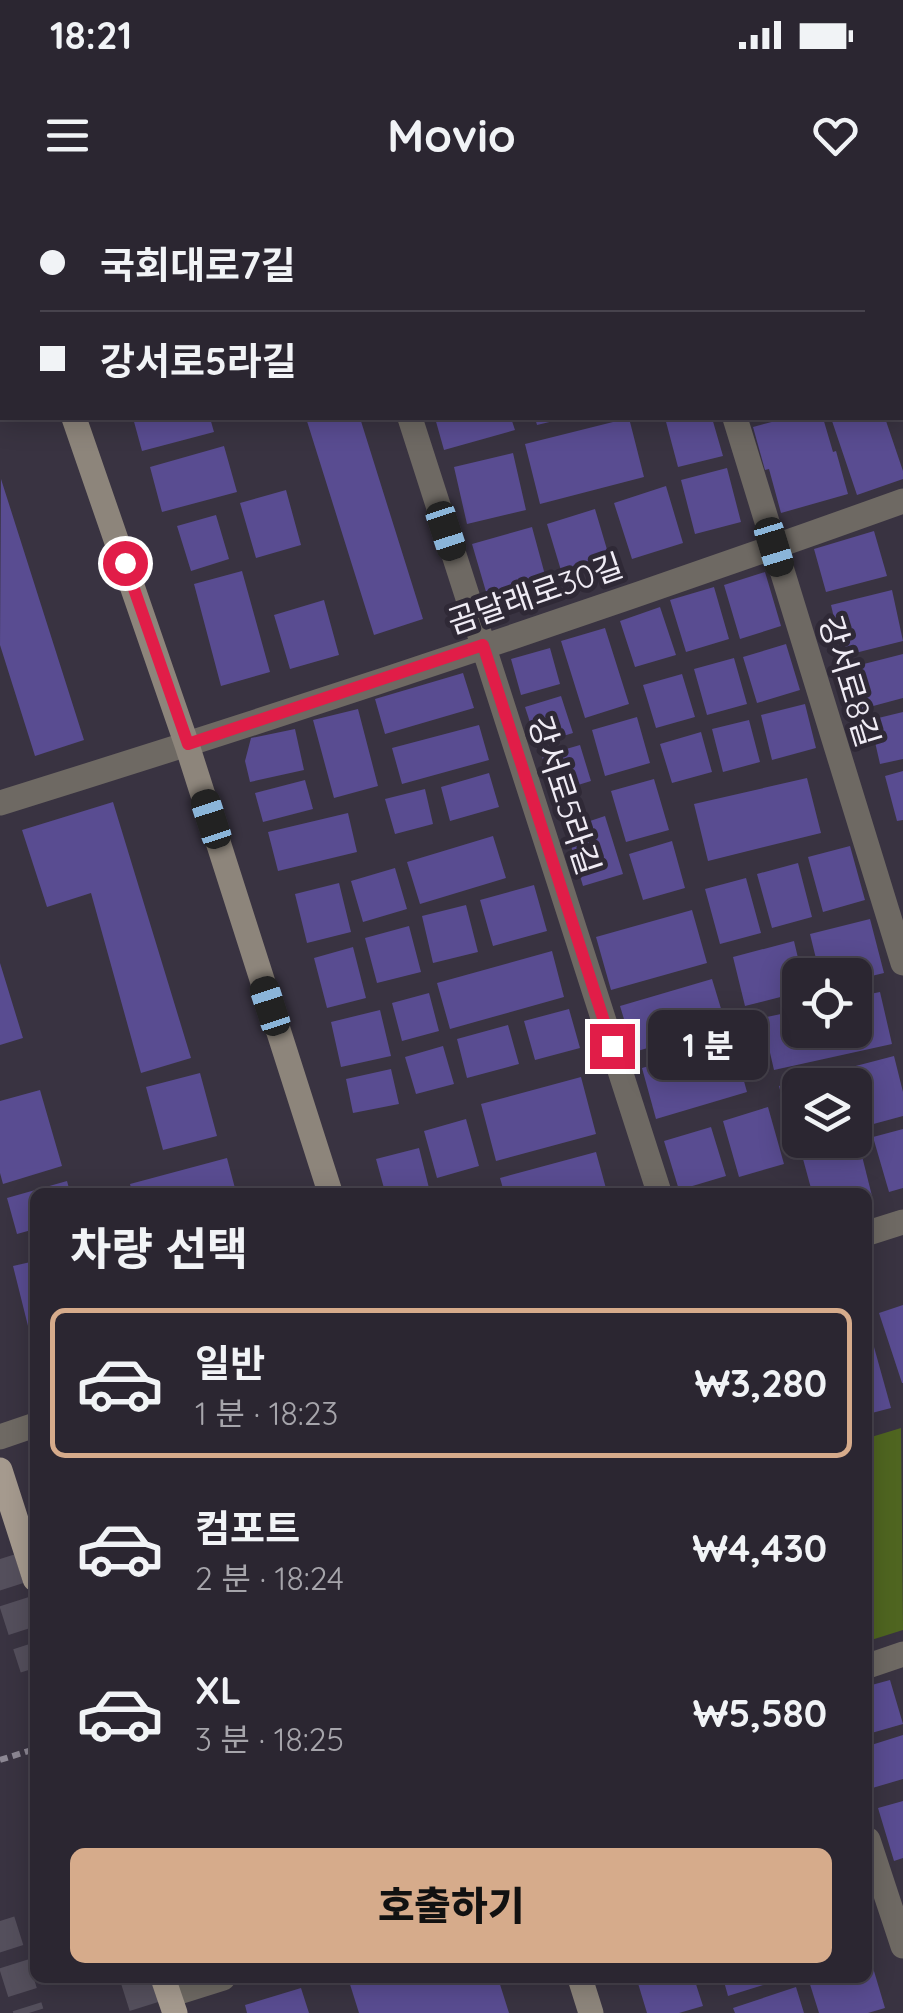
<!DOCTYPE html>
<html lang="ko">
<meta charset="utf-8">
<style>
body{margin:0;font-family:Quicksand,"Noto Sans KR",sans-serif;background:#37323d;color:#f1f3f6;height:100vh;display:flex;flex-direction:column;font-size:38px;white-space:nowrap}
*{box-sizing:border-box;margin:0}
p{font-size:32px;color:#a6a5ab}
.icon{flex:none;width:55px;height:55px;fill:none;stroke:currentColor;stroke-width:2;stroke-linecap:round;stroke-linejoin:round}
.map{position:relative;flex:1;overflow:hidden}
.side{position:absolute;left:30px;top:988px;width:842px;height:795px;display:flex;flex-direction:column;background:#2b2631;border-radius:15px;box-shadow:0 5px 25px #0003,0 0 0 2px #47434d}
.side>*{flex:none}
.hud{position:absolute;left:0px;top:0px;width:905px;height:220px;box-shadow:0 5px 25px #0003,0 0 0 2px #47434d;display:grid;align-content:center;height:220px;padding:0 40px;background:#2b2631}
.fabs{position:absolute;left:782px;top:758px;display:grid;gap:20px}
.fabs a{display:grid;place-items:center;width:90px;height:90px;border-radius:15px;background:#2b2631;box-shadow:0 5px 25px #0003,0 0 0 2px #47434d;font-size:50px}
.end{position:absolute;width:45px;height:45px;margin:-22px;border:12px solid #e11d48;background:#fff;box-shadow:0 0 0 5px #fff}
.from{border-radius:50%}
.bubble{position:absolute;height:70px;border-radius:15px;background:#2b2631;box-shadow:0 5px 25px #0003,0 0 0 2px #47434d;font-size:32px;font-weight:800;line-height:70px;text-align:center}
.car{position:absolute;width:30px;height:60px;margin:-30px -15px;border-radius:12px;box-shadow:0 0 8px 2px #0007;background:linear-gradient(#222 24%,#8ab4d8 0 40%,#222 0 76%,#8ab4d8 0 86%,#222 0)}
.hud b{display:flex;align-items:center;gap:35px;height:95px;font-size:38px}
.hud b+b{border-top:2px solid #47434d}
.hud i{width:25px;height:25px;background:#f1f3f6}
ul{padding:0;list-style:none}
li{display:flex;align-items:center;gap:30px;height:150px;margin:0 20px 15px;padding:0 20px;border:5px solid transparent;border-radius:15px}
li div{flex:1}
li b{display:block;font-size:38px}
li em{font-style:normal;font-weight:800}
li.active{border-color:#d6ab8b}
li>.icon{width:90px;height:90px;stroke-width:1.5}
h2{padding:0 40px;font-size:45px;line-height:120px}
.primary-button{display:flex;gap:20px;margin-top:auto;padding:20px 40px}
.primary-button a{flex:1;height:115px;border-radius:15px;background:#d6ab8b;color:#111;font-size:40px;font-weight:800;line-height:115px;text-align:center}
.status{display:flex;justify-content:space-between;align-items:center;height:70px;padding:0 50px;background:#2b2631;direction:ltr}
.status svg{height:28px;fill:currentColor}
header{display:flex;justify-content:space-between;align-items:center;height:130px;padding:0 40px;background:#2b2631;font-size:45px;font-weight:800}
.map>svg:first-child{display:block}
.green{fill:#4f6520}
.building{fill:#594c91}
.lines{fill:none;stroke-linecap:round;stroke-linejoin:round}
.highway-tunnel{stroke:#544f5c;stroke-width:30;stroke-dasharray:30 15;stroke-linecap:butt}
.path{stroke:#8c8793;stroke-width:6;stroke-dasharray:8 5;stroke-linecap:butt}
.street{stroke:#6e6963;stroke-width:25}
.secondary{stroke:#8d857b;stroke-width:25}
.primary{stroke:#a59a8e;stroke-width:25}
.route{stroke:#e11d48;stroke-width:12}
.labels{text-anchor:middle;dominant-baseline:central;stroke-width:10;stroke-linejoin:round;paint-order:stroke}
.street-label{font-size:32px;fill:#f0ecf5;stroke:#2f2936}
</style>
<div class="status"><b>18:21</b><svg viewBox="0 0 49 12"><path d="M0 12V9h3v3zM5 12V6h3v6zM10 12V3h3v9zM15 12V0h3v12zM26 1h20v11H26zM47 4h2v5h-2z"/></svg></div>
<header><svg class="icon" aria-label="menu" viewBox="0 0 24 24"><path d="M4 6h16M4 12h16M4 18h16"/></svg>Movio<svg class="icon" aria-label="heart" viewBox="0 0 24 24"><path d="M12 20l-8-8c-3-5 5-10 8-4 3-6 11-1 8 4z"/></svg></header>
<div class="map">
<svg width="903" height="1813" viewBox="0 0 903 1813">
<rect width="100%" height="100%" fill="#393341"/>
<path class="green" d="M901,1228L903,1430L868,1441V1238Z"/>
<path class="building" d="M133,218H210L214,232L142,251Z
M306,218H360L423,419L374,435Z
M435,218H511L515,230L444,250Z
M535,218H562V219L537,225Z
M629,218L644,277L540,304L525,244Z
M665,218H712L723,256L678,267Z
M787,218H823L833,252L836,251L848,294L781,313L769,269L765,270L753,227Z
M831,218H885L903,271V279L857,295Z
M224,246L237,292L162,312L150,267Z
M513,253L526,310L467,324L454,267Z
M727,268L741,322L695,334L681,280Z
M1,279L84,540L35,556L0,445Z
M666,286L683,343L632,359L614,303Z
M286,290L301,345L256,358L240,303Z
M595,309L611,363L563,377L547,324Z
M216,315L229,359L191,371L177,326Z
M532,327L548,386L489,402L472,344Z
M874,331L887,376L826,392L814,349Z
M242,371L270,472L221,486L194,384Z
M765,372L781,426L740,439L724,385Z
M714,387L729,439L686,452L670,400Z
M892,390L903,441L843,456L831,405Z
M324,400L339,455L290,469L274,415Z
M660,407L676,455L635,467L620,421Z
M605,428L629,504L585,518L561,441Z
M786,444L800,490L757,503L743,457Z
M550,448L560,484L521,495L511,459Z
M903,454V498L862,509L852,467Z
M734,458L747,504L707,515L694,469Z
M463,473L474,508L385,534L375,499Z
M682,474L695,517L656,528L643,485Z
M561,496L573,533L537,544L525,507Z
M805,504L816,548L772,560L761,515Z
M358,509L378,586L334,598L313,520Z
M903,512V559L880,564L870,520Z
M637,517L650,563L605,576L592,530Z
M749,520L760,562L723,572L712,529Z
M479,525L489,560L402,584L392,548Z
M295,529L304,570L250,582L245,561L251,538Z
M701,532L712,572L672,583L660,544Z
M580,545L591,581L552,593L542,556Z
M903,571V620L897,621L885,576Z
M489,573L499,607L450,621L441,587Z
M807,578L821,633L708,661L694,604Z
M654,579L669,630L626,642L611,591Z
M305,580L313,609L263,622L255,593Z
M425,589L433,624L395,634L385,599Z
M113,602L191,858L141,873L91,693L47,707L22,630Z
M348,613L357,652L278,671L268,632Z
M605,616L623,674L583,686L566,629Z
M493,636L506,678L420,704L407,662Z
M672,641L685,688L643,700L629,654Z
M850,646L865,700L823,712L808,657Z
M798,663L812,717L772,728L757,674Z
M395,668L407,709L363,722L351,681Z
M746,678L761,733L720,744L705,689Z
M339,683L351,732L307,743L295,694Z
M534,685L547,731L493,746L480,700Z
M466,705L478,752L433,763L422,716Z
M692,710L707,763L611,790L596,737Z
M870,719L884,773L855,780V775H820L810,734Z
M409,726L421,772L377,783L365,738Z
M794,741L802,775H800V792L745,806L733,757Z
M353,747L366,798L327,808L314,758Z
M552,751L564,797L450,829L437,783Z
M0,763L23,838L0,845Z
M712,779L726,825L634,852L620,806Z
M880,792L892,844L774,870L762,818L800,810V830H855V797Z
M429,793L439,831L402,841L392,803Z
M569,809L580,848L535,860L524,821Z
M380,810L391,856L341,867L331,822Z
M508,825L519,864L467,878L457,839Z
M733,842L747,892L656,919L642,868Z
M443,846L454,884L416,894L405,857Z
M894,856L903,892V916L855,929V885H800V943L794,944L779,886Z
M391,869L399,904L353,913L346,879Z
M200,873L217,936L163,950L146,887Z
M581,877L596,934L496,961L481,904Z
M40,890L62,966L3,984L0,973V901Z
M768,907L784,964L739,977L723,921Z
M466,919L479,966L437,978L424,931Z
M711,927L726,976L679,990L664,941Z
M903,929V988L889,992L873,937Z
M859,944L872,996L868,997V992H812L803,959Z
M419,948L430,992H385L376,959Z
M596,952L607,992H504L500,978Z
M227,958L236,992H132L130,984Z
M67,981L70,992H35V1029L17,1034L7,998Z
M35,1061V1133L30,1134L13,1066Z
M903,1105V1183H902L879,1113Z
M874,1147L891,1208L868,1214V1148Z
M890,1480L903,1524L868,1534V1486Z
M903,1535V1579L869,1589L868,1546Z
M903,1601V1658L894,1661L878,1608Z
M868,1751L885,1808L868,1813H819L808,1778H868Z
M348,1778H498L509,1813H359Z
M644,1778H694L703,1806L679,1813H647L637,1780Z
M723,1778H786L728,1796Z
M796,1787L804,1813H735L733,1808Z
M301,1788L309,1813H247L245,1805Z"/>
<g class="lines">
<path class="highway-tunnel" d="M0,1359L35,1468
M0,1721L29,1813
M135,1778L146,1813"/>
<path class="path" d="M0,1560L35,1549"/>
<path class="street" d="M340,0L341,2
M667,0L668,2
M901,0L902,2
M225,2L233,0
M0,72L2,71
M410,218L659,992
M735,218L903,763
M0,603C303,509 605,408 903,301
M868,1033L903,1022
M0,1237L35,1225
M868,1466L903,1454
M868,1640L903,1746
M169,1795L223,1778"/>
<path class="secondary" d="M2,0L3,2
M74,218L187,545L330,992
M580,1778L591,1813"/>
<path class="primary" d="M0,1270L35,1379
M163,1778L175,1813"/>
</g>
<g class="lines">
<path class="route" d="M125,363L188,544L483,445L612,846"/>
</g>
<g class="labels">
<g class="street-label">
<text transform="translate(535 393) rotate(-19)">곰달래로30길</text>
<text transform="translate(850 481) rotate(73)">강서로8길</text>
<text transform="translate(565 595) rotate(72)">강서로5라길</text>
</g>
</g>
</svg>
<div class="fabs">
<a><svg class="icon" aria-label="locate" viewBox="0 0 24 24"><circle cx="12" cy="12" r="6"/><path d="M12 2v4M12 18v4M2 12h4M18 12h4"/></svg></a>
<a><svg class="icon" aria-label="layers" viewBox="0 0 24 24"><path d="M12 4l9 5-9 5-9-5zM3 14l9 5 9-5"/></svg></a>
</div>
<i class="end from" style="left:125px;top:363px"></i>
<i class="end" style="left:612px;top:846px"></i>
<div class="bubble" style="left:648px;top:810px;width:120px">1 분</div>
<i class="car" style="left:446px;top:331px;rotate:162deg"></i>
<i class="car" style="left:774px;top:347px;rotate:163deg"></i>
<i class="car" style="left:211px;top:619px;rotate:342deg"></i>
<i class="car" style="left:270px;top:806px;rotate:342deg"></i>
<div class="hud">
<b><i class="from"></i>국회대로7길</b>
<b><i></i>강서로5라길</b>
</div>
<section class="side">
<h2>차량 선택</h2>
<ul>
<li class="active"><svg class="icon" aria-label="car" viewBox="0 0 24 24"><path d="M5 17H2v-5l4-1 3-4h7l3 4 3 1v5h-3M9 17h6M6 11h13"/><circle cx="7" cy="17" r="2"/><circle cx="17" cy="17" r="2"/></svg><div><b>일반</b><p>1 분 · 18:23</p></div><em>₩3,280</em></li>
<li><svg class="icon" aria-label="car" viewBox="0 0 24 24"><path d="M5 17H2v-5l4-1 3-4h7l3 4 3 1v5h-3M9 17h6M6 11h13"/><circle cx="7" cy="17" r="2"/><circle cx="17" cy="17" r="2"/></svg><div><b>컴포트</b><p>2 분 · 18:24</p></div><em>₩4,430</em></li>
<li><svg class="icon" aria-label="car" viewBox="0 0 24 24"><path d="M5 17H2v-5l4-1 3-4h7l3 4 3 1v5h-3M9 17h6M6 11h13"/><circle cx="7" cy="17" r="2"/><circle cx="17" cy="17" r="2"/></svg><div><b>XL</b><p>3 분 · 18:25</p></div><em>₩5,580</em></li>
</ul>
<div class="primary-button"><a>호출하기</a></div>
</section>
</div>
